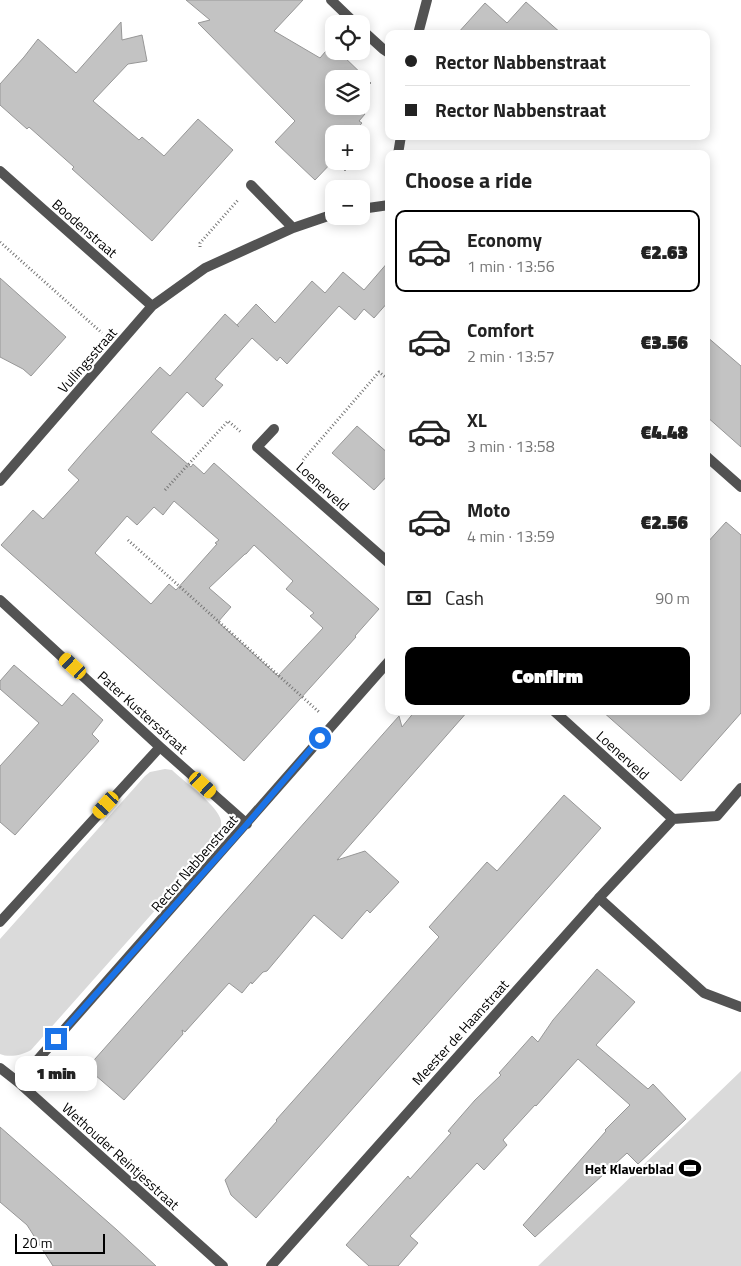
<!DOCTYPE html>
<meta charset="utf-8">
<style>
body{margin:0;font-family:"Titillium Web",sans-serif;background:#f2f2f2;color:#222;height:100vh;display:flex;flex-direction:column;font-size:19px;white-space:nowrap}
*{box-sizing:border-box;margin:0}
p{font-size:16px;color:#767676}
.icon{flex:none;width:28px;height:28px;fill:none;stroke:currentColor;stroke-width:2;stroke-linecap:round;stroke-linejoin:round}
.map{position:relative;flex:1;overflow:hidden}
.drawer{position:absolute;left:385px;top:150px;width:325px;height:565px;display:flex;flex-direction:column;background:#fff;border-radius:10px;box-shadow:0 2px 12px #0003}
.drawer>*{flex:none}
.hud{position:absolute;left:385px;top:30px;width:325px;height:110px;border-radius:10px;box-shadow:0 2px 12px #0003;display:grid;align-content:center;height:110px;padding:0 20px;background:#fff}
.tools{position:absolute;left:325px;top:15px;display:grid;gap:10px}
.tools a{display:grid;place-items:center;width:45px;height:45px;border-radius:10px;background:#fff;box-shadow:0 2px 12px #0003;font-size:25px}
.scale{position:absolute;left:15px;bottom:12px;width:90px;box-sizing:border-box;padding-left:5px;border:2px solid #000;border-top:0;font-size:14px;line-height:18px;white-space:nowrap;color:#000;-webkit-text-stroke:4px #fff;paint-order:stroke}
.end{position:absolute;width:22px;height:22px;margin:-11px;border:6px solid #1a73e8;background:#fff;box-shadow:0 0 0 2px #fff}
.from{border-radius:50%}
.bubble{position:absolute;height:35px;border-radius:10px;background:#fff;box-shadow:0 2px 12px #0003;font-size:16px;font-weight:800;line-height:35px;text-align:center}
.car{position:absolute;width:15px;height:30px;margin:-15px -8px;border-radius:6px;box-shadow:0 0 4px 1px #0007;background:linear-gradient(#f5c518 24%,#345 0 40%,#f5c518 0 76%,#345 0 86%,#f5c518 0)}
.hud b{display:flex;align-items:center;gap:18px;height:48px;font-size:19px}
.hud b+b{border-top:1px solid #e0e0e0}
.hud i{width:12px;height:12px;background:#222}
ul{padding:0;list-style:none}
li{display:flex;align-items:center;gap:15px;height:82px;margin:0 10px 8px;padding:0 10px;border:2px solid transparent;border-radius:10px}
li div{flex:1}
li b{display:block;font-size:19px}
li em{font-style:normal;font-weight:800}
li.on{border-color:#000}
li>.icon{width:45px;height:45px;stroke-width:1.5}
h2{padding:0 20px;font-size:22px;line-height:60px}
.pay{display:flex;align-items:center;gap:12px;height:55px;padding:0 20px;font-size:19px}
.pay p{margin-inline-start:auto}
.primary-button{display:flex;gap:10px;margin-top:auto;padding:10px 20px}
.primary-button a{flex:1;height:58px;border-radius:10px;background:#000;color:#fff;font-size:20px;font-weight:800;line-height:58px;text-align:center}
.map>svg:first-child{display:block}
.green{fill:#dadada}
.building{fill:#c3c3c3;stroke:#979797;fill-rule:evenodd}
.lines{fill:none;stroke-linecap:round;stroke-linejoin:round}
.path{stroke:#757575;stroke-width:3;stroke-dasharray:1 2.5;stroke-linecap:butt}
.service{stroke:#535353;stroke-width:10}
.minor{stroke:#535353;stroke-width:10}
.route{stroke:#1a73e8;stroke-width:6}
.labels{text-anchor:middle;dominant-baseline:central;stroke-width:4.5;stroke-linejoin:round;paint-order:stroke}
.street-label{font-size:14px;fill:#000;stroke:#fff}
.poi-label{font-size:14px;font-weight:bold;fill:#000;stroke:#fff;text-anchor:end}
</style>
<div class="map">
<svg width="741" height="1266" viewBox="0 0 741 1266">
<rect width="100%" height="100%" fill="#fff"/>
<path class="green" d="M165,769L172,770C183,781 219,806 221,821C222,830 219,837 214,844L31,1050C23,1055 9,1058 0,1054V939L145,776L150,772Z
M741,1071V1266H538Z"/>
<path class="building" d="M186,0H303L274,31L320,58L331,45L334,47V51H338L371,83L361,93V79H334V106H357L365,114L359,121L362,123L352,134H334V160L315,180L275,142L295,121L198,23L210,20Z
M526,2L562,34H457L485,3L507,23Z
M121,22L122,40L142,35L147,61L128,64L93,101L139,140L142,137L164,156L198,119L233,150L152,241L72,169L74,167L29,127L27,129L0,105V84L24,57L38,39L76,73Z
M335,161H354L345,171Z
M389,261V301L374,318L364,309L355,320L339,306L287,364L280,357L277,361L252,338L215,379L223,385L203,407L187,392L151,432L191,467L193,464L204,474L214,463L379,609L355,636L356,637L244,761L1,545L33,510L43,519L79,480L68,470L86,449L160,367L170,376L225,314L239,327L237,325L256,304L275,323L312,281L325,293L343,272L364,290ZM174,501L219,540L215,543L217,544L176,590L169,584L151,604L95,553L127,516L137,525L154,507L163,515ZM254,545L293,581L286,589L314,613L310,616L323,628L278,676L218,622L231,607L209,588L245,554H246Z
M0,278L66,337L31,376L23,369L0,357Z
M706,336L741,366V447L706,416Z
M357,426L389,454V474L374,490L332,453Z
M726,522L741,535V713L681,781L602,711H706V544Z
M14,665L62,706L73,693L103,720L92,734L99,741L15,835L0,822V766L39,723L0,689V681Z
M415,711H468L337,860L365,851L399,882L370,913L367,910L342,939L314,915L267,971L263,972L252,984L251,982L242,993L229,983L185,1032L182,1030L183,1034L124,1100L87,1068L399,716L402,727Z
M564,795L601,828L256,1218L231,1195L225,1180L277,1121L276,1120L439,937L429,927L487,862L497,871Z
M597,969L635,1002L596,1045L648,1089L653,1084L686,1119L638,1164L627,1153L535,1237L523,1225L606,1131L605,1130L630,1105L578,1059L536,1106L535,1105L503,1140L507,1145L484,1170L477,1163L410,1236L418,1243L398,1266H369L346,1245L408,1176L410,1179L451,1133L448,1131L475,1100L501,1075L499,1073L532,1036L538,1042L553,1020Z
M0,1127L117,1230L156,1266H53L27,1225L0,1202Z"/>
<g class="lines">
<path class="path" d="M0,242L102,333
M200,247V243L238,200
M303,460L379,372L389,380
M165,490L228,421L242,433
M128,540L319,712"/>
<path class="service" d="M599,898L704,993L741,1007"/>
<path class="minor" d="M331,0L356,24
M361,29L383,49L389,53
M418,34L427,0
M398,154L401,136
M0,171L152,306
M251,185L293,228
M361,209L389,205
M274,429L257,447L389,563
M706,456L741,487
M0,481L152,306L205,268L293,228L334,214
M0,600L160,747L247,824
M554,711L673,819
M673,819L717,816L741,788
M0,922L160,747
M0,1068L18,1082L223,1266
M18,1082L389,661
M271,1266L599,898L673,819"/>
</g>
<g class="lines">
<path class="route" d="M56,1039L247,824L320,738"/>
</g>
<defs>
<g id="stadium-bare" transform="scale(1.725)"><path d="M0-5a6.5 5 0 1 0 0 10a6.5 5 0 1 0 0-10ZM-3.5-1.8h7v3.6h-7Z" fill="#000" stroke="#fff" stroke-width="2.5" paint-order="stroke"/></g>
</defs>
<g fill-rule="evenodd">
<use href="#stadium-bare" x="690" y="1168"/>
</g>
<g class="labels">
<g class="street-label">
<text transform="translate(85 228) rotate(41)">Boodenstraat</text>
<text transform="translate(87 360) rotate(-49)">Vullingsstraat</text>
<text transform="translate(323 486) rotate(42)">Loenerveld</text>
<text transform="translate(143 712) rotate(42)">Pater Kustersstraat</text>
<text transform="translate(623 755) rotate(42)">Loenerveld</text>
<text transform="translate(194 863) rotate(-49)">Rector Nabbenstraat</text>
<text transform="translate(460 1032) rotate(-48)">Meester de Haanstraat</text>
<text transform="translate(121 1156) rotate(42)">Wethouder Reintjesstraat</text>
</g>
<g class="poi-label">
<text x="674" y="1168">Het Klaverblad</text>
</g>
</g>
</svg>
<div class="tools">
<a><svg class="icon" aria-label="locate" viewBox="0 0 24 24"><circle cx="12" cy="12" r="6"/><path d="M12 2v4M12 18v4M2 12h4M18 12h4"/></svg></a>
<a><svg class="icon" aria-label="layers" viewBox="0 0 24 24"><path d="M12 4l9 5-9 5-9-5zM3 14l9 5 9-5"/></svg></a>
<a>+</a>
<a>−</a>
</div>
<div class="scale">20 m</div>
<i class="end from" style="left:320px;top:738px"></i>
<i class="end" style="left:56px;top:1039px"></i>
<div class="bubble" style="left:15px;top:1056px;width:82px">1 min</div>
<i class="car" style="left:73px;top:666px;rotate:312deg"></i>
<i class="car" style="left:203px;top:785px;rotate:132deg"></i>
<i class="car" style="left:106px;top:805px;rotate:222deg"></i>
<div class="hud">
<b><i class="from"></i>Rector Nabbenstraat</b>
<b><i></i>Rector Nabbenstraat</b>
</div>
<section class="drawer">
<h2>Choose a ride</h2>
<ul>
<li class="on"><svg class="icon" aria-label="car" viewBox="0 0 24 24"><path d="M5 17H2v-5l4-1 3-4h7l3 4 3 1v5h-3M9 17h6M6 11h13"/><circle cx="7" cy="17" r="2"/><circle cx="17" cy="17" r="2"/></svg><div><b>Economy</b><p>1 min · 13:56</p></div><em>€2.63</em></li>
<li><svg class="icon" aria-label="car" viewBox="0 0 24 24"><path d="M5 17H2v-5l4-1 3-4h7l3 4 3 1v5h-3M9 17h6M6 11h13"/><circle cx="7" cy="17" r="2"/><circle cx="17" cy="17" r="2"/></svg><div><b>Comfort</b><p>2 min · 13:57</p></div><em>€3.56</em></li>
<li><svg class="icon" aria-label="car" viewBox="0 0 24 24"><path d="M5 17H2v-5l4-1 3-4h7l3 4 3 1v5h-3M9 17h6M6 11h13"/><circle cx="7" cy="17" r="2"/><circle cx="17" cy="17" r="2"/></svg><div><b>XL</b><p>3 min · 13:58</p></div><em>€4.48</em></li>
<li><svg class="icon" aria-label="car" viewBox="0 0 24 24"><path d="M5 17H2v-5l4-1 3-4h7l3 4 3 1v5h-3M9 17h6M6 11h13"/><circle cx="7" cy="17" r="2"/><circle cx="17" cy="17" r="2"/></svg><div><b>Moto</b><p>4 min · 13:59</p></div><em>€2.56</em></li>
</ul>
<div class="pay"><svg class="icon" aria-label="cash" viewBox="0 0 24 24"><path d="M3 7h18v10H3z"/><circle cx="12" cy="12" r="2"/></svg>Cash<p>90 m</p></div>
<div class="primary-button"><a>Confirm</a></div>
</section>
</div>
